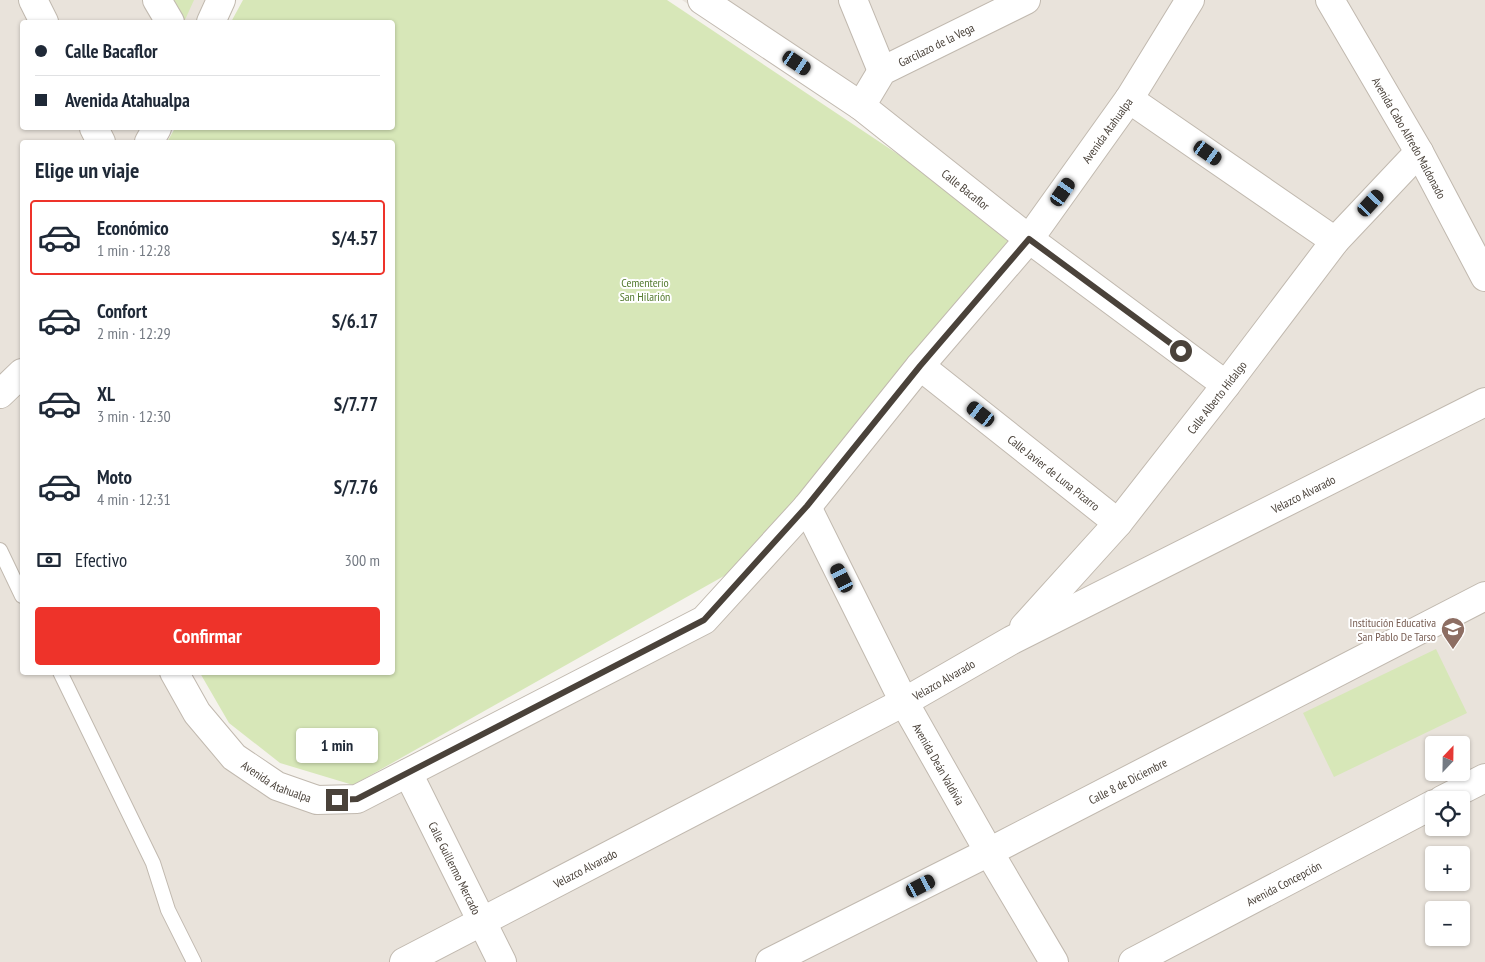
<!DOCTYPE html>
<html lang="es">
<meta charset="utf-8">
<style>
body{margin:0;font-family:"PT Sans Narrow",sans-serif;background:#f6f6f7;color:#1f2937;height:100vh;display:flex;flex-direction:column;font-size:19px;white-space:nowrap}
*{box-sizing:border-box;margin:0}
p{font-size:16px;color:#747a83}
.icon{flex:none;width:28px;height:28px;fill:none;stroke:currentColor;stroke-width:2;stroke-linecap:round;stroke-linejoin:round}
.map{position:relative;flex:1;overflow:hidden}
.details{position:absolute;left:20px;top:140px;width:375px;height:535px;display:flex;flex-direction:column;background:#fff;border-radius:5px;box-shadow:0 1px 4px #0004}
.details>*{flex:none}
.banner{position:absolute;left:20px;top:20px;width:375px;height:110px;border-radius:5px;box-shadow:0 1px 4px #0004;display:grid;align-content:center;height:110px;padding:0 15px;background:#fff}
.needle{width:32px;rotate:22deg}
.tools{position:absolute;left:1425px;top:736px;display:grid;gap:10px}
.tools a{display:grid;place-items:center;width:45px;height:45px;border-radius:5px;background:#fff;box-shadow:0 1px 4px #0004;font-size:25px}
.end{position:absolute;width:22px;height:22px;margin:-11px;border:6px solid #4a423a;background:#fff;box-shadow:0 0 0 2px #fff}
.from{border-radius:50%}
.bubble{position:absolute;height:35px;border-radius:5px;background:#fff;box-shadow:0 1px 4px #0004;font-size:16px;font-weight:700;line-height:35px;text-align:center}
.car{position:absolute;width:15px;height:30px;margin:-15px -8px;border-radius:6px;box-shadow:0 0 4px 1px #0007;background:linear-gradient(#222 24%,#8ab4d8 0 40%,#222 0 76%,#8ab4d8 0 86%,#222 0)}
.banner b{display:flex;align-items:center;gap:18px;height:48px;font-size:19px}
.banner b+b{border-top:1px solid #e0e1e3}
.banner i{width:12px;height:12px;background:#1f2937}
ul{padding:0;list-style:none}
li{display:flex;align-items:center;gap:15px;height:75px;margin:0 10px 8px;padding:0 5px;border:2px solid transparent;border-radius:5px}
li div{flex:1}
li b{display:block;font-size:19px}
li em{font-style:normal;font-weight:700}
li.current{border-color:#ee332a}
li>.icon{width:45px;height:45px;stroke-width:1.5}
h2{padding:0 15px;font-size:22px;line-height:60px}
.pay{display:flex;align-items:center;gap:12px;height:55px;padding:0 15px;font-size:19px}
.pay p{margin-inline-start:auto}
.primary-button{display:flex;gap:10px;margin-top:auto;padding:10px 15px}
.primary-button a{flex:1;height:58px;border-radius:5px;background:#ee332a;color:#fff;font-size:20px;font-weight:700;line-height:58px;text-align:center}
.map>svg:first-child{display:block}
.residential{fill:#e9e3db;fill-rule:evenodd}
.green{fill:#d7e7b8}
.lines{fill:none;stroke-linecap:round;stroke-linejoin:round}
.service-casing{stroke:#c1b9af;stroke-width:16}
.minor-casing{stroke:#c1b9af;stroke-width:30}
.tertiary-casing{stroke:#c1b9af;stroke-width:30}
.service{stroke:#fff;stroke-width:14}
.minor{stroke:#fff;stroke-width:28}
.tertiary{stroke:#fff;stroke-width:28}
.route{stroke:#4a423a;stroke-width:6}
.labels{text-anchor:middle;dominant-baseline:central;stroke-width:4;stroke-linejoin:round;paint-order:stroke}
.street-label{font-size:12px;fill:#4a423a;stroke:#fff}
.park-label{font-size:12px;fill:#537a2f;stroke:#fff}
.education-label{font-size:12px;fill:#785e54;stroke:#fff;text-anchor:end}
</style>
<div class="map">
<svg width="1485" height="962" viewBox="0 0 1485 962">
<rect width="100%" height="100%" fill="#f5f2ed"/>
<path class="residential" d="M0,0H231L219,22H22V128H164L156,142H22V672L188,673L216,721L256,762L336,808L751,586L1032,232L682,0H1485V962H0ZM1434,745H1461V772H1434ZM1434,800H1461V828H1434ZM1434,855H1461V882H1434ZM1434,910H1461V938H1434Z"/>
<path class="green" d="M148,0H194L184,22H161Z
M243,0H667L1016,233L747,563L353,785L280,763L229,723L200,673L392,672V142H167L175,128H392V22H231Z
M1436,649L1467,713L1334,777L1303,713Z"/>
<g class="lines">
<g class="service-casing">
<path id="service" d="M0,550L22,596
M60,672L153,863L168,910L194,962"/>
</g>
<g class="minor-casing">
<g id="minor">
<path d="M33,0L44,22"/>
<path d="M157,0L170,22"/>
<path id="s1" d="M702,0L861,106L1029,239L1226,385"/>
<path d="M853,0L882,71"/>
<path d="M1129,99L1335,241"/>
<path id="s2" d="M861,106L882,71L1026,0"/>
<path d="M94,128L101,142"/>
<path id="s3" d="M920,366L1118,523"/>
<path d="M0,394L22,373"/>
<path id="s4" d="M807,507L904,702L989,852L1054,962"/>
<path id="s5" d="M1024,627L1118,523L1226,385L1335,241L1419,152"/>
<path id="s6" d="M408,773L502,962"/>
<path d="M1442,800L1485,778"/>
<path id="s7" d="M404,962L904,702L1012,640L1485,402"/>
<path id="s8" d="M770,962L989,852L1485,596"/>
<path id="s9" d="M1133,962L1434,804"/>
</g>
</g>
<g class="tertiary-casing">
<g id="tertiary">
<path id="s10" d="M1330,0L1419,152L1485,277"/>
<path d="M211,22L221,0"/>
<path d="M149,142L157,128"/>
<path id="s11" d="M174,672L197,713L234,757L277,786L317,800L357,799L704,620L807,507L920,366L1029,239L1129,99L1190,0"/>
</g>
</g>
<use href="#service" class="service"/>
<use href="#minor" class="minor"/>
<use href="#tertiary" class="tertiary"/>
</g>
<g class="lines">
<path class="route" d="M337,800L357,799L704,620L807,506L920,366L1029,239L1181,351"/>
</g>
<defs>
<g id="school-pin" transform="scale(1.25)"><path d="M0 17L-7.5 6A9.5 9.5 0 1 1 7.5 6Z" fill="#8d6e63" stroke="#fff"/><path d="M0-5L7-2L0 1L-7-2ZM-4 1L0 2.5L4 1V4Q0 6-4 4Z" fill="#fff"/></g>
</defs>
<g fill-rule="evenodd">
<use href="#school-pin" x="1453" y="629"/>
</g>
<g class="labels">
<g class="street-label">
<text stroke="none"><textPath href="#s2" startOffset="101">Garcilazo de la Vega</textPath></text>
<text stroke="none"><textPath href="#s11" startOffset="1264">Avenida Atahualpa</textPath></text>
<text stroke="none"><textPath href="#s10" startOffset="159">Avenida Cabo Alfredo Maldonado</textPath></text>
<text stroke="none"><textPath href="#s1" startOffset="325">Calle Bacaflor</textPath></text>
<text stroke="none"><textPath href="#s5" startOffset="300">Calle Alberto Hidalgo</textPath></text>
<text stroke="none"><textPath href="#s3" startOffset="171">Calle Javier de Luna Pizarro</textPath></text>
<text stroke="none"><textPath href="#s7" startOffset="1014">Velazco Alvarado</textPath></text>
<text stroke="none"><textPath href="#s7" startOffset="609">Velazco Alvarado</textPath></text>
<text stroke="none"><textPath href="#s4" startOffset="289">Avenida Deán Valdivia</textPath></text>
<text stroke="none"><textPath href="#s11" startOffset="154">Avenida Atahualpa</textPath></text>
<text stroke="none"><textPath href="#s8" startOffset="401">Calle 8 de Diciembre</textPath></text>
<text stroke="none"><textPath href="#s6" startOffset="106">Calle Guillermo Mercado</textPath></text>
<text stroke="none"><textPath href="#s7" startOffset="204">Velazco Alvarado</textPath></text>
<text stroke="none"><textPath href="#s9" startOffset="170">Avenida Concepción</textPath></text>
</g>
<g class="park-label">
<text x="645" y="282">Cementerio<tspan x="645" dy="14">San Hilarión</tspan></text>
</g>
<g class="education-label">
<text x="1436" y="622">Institución Educativa<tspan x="1436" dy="14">San Pablo De Tarso</tspan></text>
</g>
</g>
</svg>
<div class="tools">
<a><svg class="needle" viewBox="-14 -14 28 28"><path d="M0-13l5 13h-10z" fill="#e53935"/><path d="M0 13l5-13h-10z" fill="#747a83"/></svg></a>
<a><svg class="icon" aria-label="locate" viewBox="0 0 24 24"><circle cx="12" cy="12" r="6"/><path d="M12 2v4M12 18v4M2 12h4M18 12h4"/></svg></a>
<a>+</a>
<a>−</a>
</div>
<i class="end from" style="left:1181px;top:351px"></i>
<i class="end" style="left:337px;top:800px"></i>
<div class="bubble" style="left:296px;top:728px;width:82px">1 min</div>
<i class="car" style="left:797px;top:63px;rotate:124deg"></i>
<i class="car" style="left:1208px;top:153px;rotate:125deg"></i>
<i class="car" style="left:1063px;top:192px;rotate:35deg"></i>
<i class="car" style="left:1371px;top:203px;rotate:43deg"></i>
<i class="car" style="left:981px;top:414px;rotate:308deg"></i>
<i class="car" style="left:842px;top:578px;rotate:333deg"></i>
<i class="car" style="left:921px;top:886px;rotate:63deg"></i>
<div class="banner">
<b><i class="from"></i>Calle Bacaflor</b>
<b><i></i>Avenida Atahualpa</b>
</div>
<section class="details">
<h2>Elige un viaje</h2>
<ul>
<li class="current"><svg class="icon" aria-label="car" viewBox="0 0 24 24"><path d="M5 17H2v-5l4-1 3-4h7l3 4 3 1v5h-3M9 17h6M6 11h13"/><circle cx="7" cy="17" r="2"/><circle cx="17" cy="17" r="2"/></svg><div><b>Económico</b><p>1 min · 12:28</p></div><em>S/4.57</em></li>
<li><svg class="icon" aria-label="car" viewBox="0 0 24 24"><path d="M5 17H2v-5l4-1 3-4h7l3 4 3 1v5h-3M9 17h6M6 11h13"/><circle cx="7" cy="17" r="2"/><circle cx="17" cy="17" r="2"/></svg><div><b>Confort</b><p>2 min · 12:29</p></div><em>S/6.17</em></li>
<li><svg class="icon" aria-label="car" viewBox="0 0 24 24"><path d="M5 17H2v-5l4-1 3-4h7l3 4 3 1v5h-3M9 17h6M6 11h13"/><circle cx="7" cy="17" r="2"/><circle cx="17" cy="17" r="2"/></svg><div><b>XL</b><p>3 min · 12:30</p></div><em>S/7.77</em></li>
<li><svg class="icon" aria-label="car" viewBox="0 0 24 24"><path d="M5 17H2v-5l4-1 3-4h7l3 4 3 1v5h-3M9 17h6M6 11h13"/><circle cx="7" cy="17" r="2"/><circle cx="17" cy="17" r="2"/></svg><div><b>Moto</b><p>4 min · 12:31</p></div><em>S/7.76</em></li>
</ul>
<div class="pay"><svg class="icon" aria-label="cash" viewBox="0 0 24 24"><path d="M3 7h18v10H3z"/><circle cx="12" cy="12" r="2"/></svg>Efectivo<p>300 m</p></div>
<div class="primary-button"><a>Confirmar</a></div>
</section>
</div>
